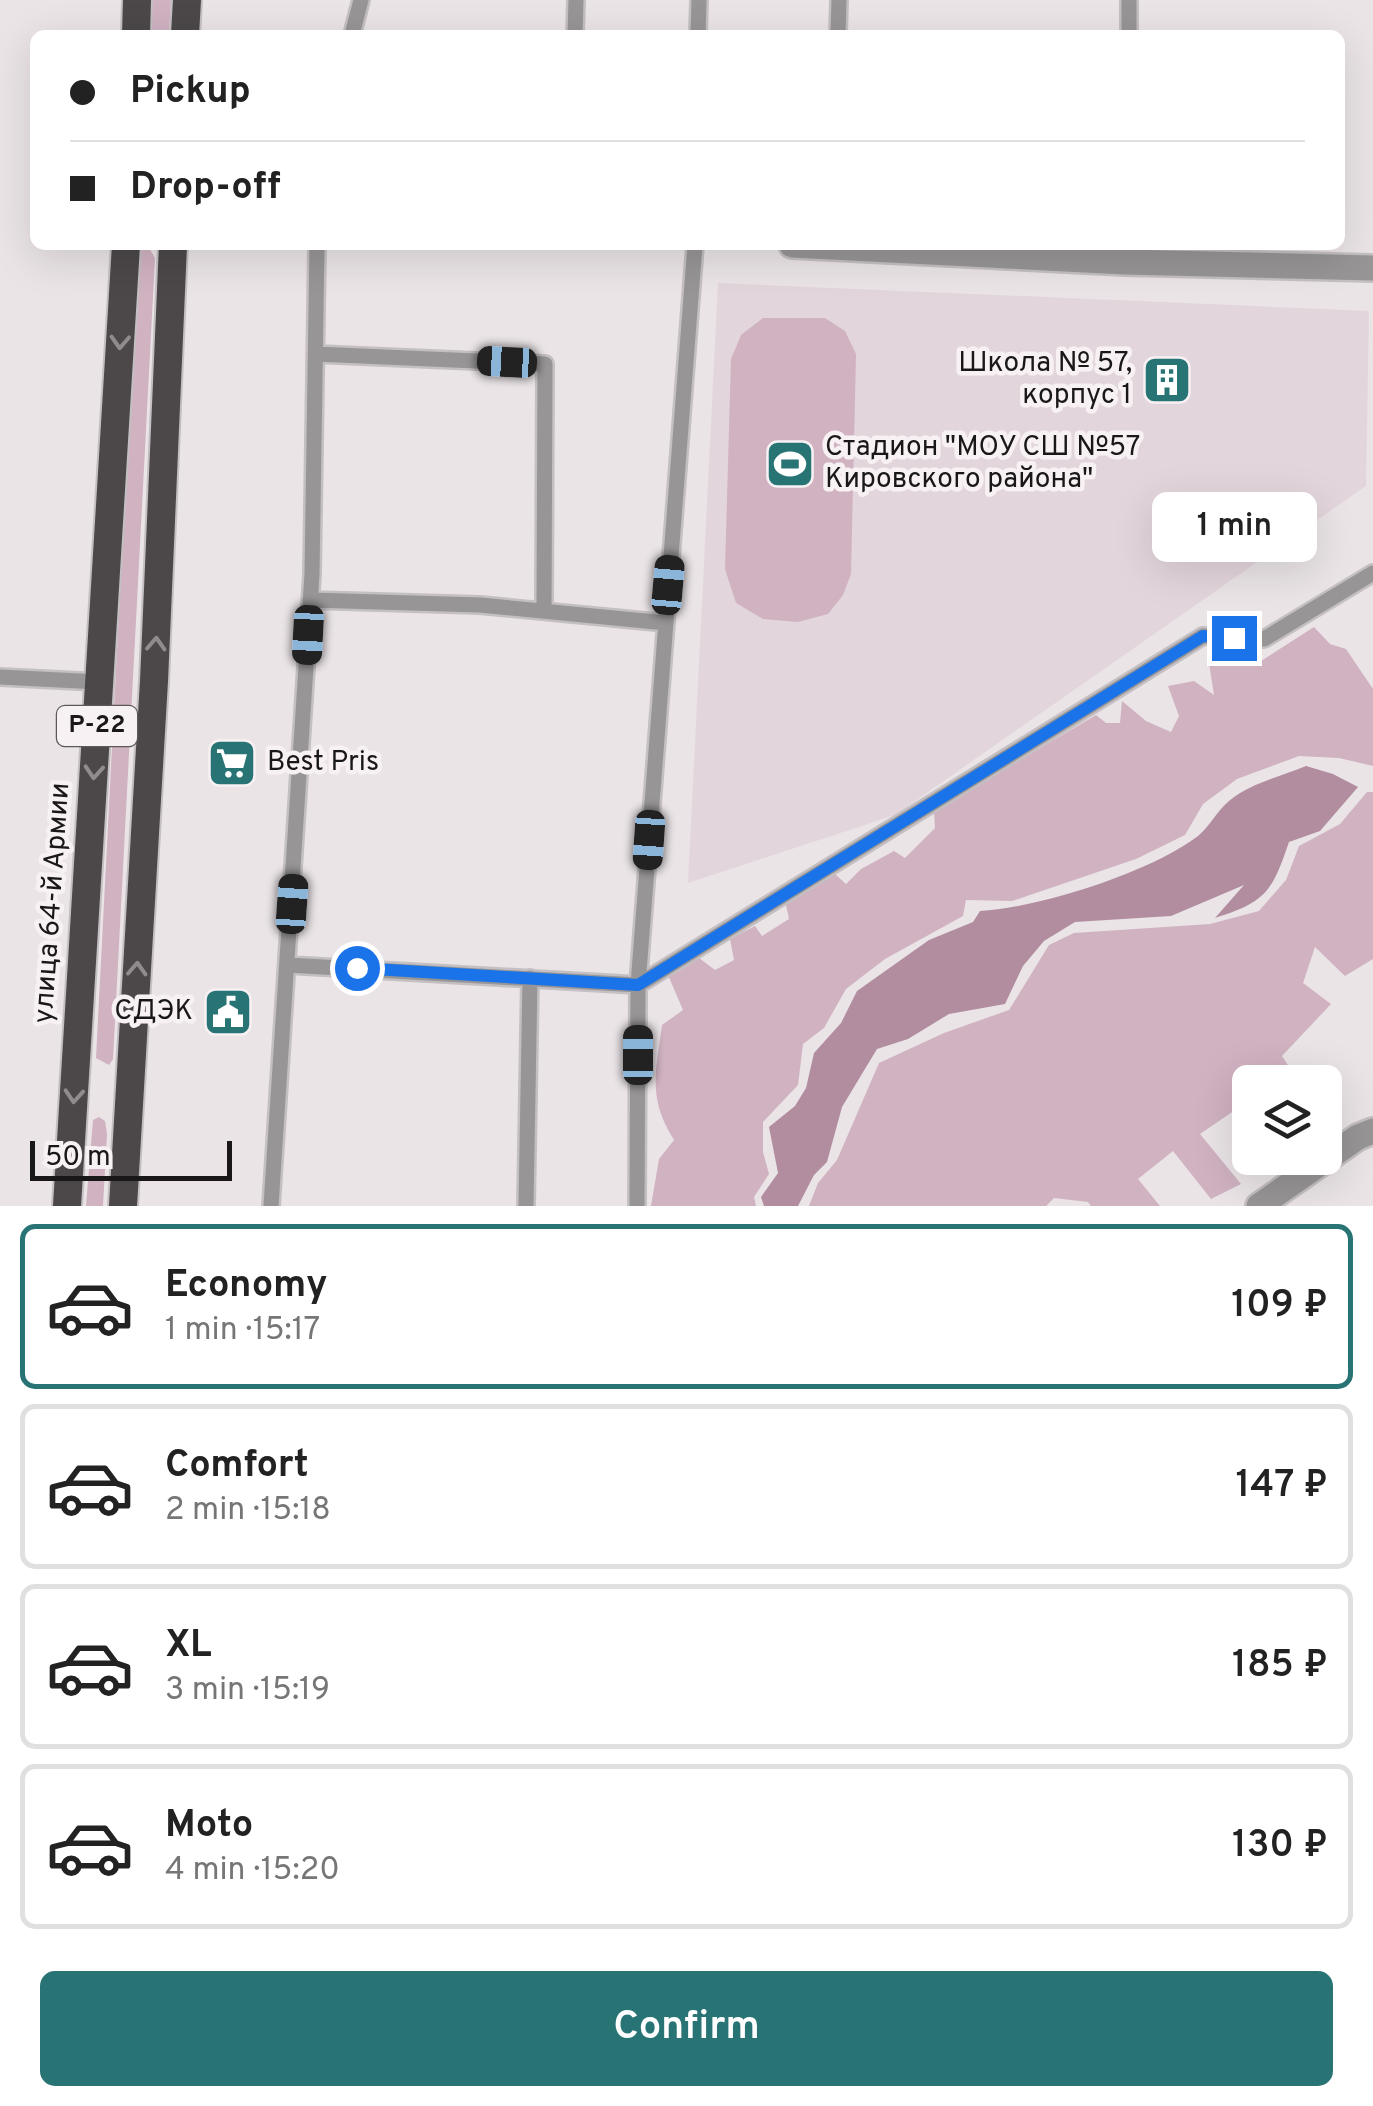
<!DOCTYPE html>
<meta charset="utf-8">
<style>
body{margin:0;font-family:Overpass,sans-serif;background:#f2f2f2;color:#222;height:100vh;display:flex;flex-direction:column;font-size:38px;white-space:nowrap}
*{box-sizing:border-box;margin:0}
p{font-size:32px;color:#767676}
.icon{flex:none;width:55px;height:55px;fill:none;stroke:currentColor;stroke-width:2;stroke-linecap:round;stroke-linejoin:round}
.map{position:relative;height:1206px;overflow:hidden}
.drawer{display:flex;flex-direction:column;background:#fff;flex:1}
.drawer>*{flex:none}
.guide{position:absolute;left:30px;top:30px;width:1315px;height:220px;border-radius:15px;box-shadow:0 10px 40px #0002;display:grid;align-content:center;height:220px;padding:0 40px;background:#fff}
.fabs{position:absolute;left:1232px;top:1065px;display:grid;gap:20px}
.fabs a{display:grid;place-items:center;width:110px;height:110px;border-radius:15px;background:#fff;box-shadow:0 10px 40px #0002;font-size:50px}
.scale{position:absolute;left:30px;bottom:25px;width:202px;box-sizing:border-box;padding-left:10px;border:5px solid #191718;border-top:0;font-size:28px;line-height:35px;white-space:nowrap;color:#191718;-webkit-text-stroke:8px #f7f1f4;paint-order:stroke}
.end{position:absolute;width:45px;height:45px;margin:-22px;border:12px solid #1a73e8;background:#fff;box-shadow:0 0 0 5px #fff}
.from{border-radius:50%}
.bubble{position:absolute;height:70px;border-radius:15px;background:#fff;box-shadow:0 10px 40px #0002;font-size:32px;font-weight:600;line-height:70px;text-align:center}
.car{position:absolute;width:30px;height:60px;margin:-30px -15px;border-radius:12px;box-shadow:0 0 8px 2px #0007;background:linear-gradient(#222 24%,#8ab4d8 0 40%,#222 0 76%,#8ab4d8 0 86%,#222 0)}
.guide b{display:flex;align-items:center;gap:35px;height:95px;font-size:38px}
.guide b+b{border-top:2px solid #e0e0e0}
.guide i{width:25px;height:25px;background:#222}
ul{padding:18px 0 0;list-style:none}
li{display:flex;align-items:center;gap:30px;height:165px;margin:0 20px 15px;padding:0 20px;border:5px solid #e0e0e0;border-radius:15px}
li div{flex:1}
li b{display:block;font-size:38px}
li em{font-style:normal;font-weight:600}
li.on{border-color:#287374}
li>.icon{width:90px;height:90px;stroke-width:1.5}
.action{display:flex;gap:20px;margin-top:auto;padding:20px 40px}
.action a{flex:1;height:115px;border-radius:15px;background:#287374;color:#fff;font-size:40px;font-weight:600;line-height:115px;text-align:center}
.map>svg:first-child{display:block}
.built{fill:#e3d5dc}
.green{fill:#d0b2c1}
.water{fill:#b18d9f}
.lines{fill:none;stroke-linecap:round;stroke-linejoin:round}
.service-casing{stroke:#c4bfc2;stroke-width:20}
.minor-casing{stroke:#c4bfc2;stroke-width:30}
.tertiary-casing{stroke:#c4bfc2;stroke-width:30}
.trunk-casing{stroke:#c4bfc2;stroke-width:32}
.service{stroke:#979596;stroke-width:15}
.minor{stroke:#979596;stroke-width:25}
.tertiary{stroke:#979596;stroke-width:25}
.trunk{stroke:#4c484a;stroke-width:28}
.oneway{stroke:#908c8e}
.route{stroke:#1a73e8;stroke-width:12}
.labels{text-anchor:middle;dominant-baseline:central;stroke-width:9;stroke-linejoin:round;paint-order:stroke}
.shield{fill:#f7f1f4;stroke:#5c585a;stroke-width:2.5}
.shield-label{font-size:25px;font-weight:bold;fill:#191718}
.poi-label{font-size:28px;fill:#191718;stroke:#f7f1f4;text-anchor:end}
.street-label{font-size:28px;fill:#191718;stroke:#f7f1f4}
</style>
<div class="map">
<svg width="1373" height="1206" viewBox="0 0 1373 1206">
<rect width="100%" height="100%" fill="#eae4e7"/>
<path class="built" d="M718,283L1369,311L1366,486L895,815L688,883Z"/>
<path class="green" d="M152,0H171L169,35H150Z
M148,246L155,258L113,1059L109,1065L96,1058L137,263L139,251Z
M763,318H825L845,331L856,354L851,574L843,595L828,614L798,622L763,619L736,603L725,569L731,359L741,335Z
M1314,627L1330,644L1346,649L1373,689V766L1339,758L1299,756L1237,779L1203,804L1185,835L1136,859L1012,901L966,900L963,916L885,959L846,989L824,1028L803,1044L798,1085L763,1122V1152L769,1174L754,1197L756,1206H651L659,1159L674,1140C647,1097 656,1072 662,1025L683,1010L668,975L699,958L715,970L734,960L730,939L755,926L762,936L789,919L785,900L835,874L846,884L861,869L894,851L905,858L935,828L934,811L1096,715L1106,723H1120L1122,701L1146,721L1171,732L1179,716L1168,686L1194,681L1214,695L1209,663L1227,653L1255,665Z
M1367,792H1373V959L1345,976L1315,947L1303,983L1331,1004L1282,1056L1299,1082H1250V1120L1238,1108L1200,1134L1241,1184L1211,1199L1173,1151L1138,1179L1160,1206H1091L1088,1202L1054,1198L1046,1206H809L818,1183L837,1160L879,1063L944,1033L1009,1010L1049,945L1074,933L1210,924L1259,911L1286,880L1299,846L1340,824Z
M99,1117L105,1121L107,1134L103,1206H86L93,1120Z"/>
<path class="water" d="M1306,766L1333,774L1358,787L1320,831L1289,842C1272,892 1266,902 1215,918L1244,885L1171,916L1075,922L1044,941L1023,966L1005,1004L949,1014L908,1039L877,1049L842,1107L827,1162L814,1175L798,1206H764L761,1197L778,1173L769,1127L795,1106L806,1088L814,1053L841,1023L857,991L929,940L973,922L980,911C1039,908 1151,872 1198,836C1210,826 1217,811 1229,801C1251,783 1280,777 1306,766Z"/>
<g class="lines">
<g class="service-casing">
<path id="service" d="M352,35L361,0
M575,35L576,0
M698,35L699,0
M838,35L839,0
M1129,35V0
M316,354L545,364L544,611
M310,600L480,605L666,623
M0,677L99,682
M288,965L638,985L1203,636L1264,639L1373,573
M271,1206L312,574L317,245
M526,1206L530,978
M637,1206L638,985L695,245"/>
</g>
<g class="minor-casing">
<path id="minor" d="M1259,1206L1358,1137L1373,1131"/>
</g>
<g class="tertiary-casing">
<path id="tertiary" d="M792,245L1125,262L1373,268"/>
</g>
<g class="trunk-casing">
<path id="trunk" d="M136,35L137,0
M185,35L187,0
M67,1206L126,245
M123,1206L154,681L173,245"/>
</g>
<use href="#service" class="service"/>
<use href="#minor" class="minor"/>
<use href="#tertiary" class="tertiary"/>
<use href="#trunk" class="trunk"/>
</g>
<defs><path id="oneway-chevron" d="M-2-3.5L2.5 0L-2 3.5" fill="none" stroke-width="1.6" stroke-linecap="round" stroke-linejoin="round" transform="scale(2.5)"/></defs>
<g class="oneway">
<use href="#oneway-chevron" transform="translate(120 342) rotate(93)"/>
<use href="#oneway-chevron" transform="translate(156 644) rotate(-87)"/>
<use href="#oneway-chevron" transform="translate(94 772) rotate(94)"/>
<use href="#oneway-chevron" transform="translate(137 969) rotate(-87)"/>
<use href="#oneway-chevron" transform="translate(74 1096) rotate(94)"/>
</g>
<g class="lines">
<path class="route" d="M357,968L638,985L1203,636L1234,638"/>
</g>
<defs>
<g id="building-square" transform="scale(2.5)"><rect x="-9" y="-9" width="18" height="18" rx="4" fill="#287374" stroke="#f7f1f4"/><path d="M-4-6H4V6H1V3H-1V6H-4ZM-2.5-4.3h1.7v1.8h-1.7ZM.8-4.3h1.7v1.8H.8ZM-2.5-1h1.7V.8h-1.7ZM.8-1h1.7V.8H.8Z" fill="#fff"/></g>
<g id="stadium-square" transform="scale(2.5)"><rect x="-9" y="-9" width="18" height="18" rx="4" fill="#287374" stroke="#f7f1f4"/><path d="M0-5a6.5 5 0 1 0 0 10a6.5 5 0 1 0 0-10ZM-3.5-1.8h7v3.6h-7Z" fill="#fff"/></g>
<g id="supermarket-square" transform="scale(2.5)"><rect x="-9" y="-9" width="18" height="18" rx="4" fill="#287374" stroke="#f7f1f4"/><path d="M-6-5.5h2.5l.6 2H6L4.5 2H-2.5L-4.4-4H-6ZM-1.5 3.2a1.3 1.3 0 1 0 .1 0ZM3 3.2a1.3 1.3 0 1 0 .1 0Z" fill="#fff"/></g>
<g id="civic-square" transform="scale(2.5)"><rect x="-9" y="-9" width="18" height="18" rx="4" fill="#287374" stroke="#f7f1f4"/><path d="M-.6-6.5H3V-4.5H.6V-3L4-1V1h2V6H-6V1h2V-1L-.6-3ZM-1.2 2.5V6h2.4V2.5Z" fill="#fff"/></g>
</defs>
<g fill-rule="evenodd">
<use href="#building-square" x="1167" y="380"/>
<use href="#stadium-square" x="790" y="464"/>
<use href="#supermarket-square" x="232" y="763"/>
<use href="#civic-square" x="228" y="1012"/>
</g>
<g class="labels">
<rect class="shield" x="57" y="706" width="80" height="40" rx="8"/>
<g class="shield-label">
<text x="97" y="726">Р-22</text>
</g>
<g class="poi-label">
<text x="1132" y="364">Школа № 57,<tspan x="1132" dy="32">корпус 1</tspan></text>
<text x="825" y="448" text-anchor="start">Стадион "МОУ СШ №57<tspan x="825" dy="32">Кировского района"</tspan></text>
<text x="267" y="763" text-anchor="start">Best Pris</text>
<text x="193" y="1012">СДЭК</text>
</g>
<g class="street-label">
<text transform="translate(53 903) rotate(-86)">улица 64-й Армии</text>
</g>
</g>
</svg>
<div class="fabs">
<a><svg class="icon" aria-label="layers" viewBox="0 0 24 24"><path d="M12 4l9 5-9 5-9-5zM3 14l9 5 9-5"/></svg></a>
</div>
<div class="scale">50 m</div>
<i class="end from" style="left:357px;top:968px"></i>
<i class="end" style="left:1234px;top:638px"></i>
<div class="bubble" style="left:1152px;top:492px;width:165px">1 min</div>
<i class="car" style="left:507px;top:362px;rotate:273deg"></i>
<i class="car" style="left:668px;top:585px;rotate:5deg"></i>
<i class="car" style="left:308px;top:635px;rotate:183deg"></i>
<i class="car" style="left:649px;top:840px;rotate:184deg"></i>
<i class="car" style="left:292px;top:904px;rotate:4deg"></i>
<i class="car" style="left:638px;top:1055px;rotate:0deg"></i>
<div class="guide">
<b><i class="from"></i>Pickup</b>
<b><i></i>Drop-off</b>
</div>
</div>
<section class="drawer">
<ul>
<li class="on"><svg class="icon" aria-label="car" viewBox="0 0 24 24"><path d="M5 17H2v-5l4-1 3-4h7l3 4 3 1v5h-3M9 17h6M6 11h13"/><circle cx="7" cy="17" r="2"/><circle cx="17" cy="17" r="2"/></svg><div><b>Economy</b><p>1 min · 15:17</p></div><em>109 ₽</em></li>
<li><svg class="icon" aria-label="car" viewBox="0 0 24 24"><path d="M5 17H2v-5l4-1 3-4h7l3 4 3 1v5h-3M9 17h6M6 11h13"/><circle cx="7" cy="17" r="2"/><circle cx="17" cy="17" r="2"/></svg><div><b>Comfort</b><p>2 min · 15:18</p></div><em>147 ₽</em></li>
<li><svg class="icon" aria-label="car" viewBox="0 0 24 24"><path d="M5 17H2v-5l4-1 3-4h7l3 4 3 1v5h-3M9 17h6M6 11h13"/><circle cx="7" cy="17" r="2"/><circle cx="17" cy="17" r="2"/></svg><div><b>XL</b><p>3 min · 15:19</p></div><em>185 ₽</em></li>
<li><svg class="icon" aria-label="car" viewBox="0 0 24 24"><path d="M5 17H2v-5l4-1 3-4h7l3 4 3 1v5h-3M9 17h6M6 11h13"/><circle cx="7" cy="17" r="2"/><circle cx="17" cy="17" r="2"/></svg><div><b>Moto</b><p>4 min · 15:20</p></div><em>130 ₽</em></li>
</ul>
<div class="action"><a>Confirm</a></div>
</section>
